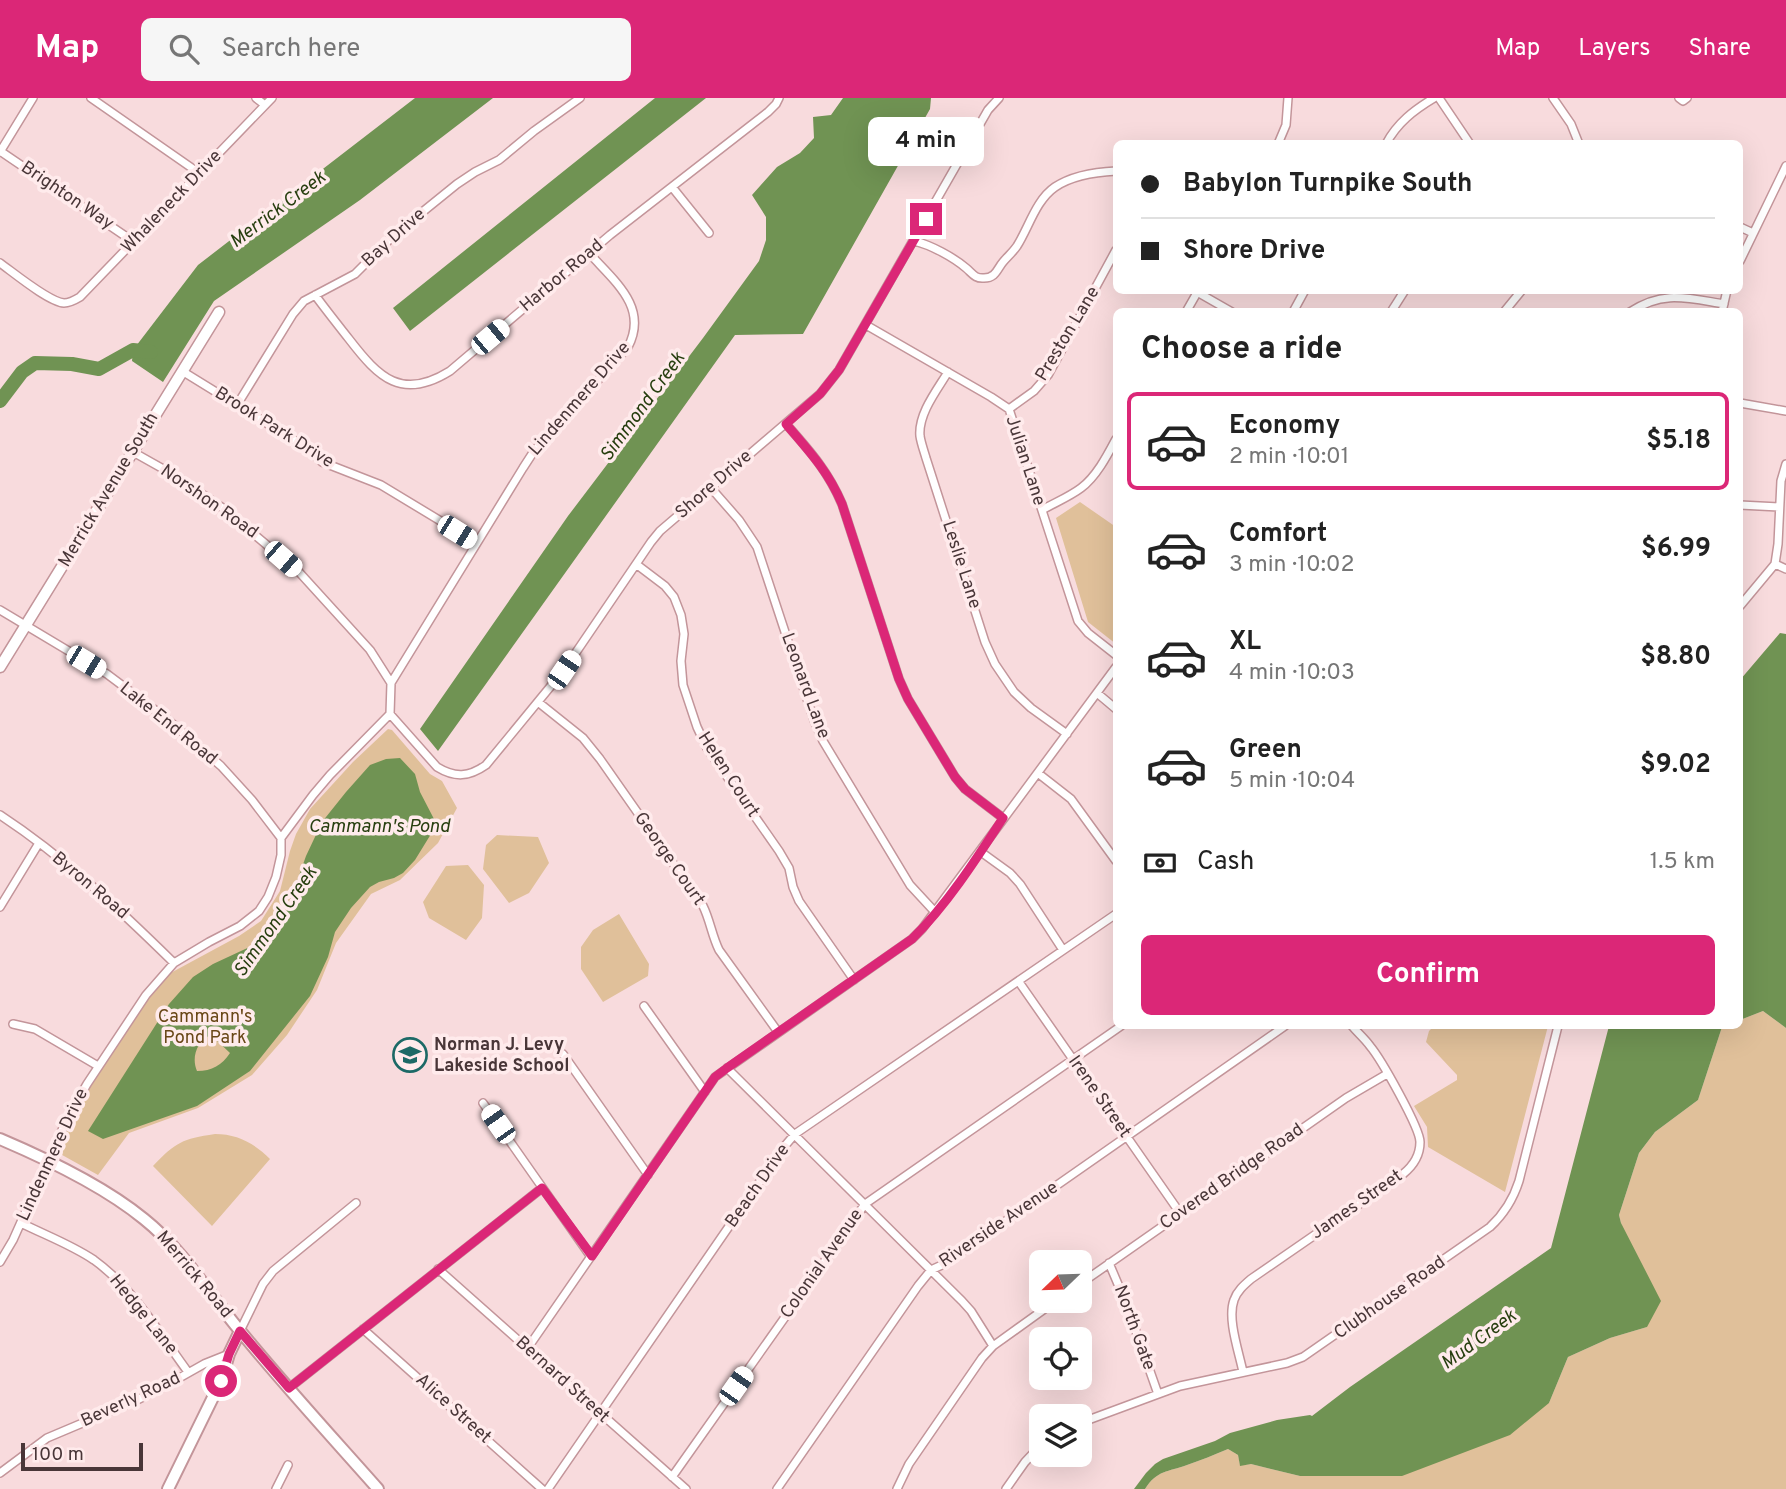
<!DOCTYPE html>
<meta charset="utf-8">
<style>
body{margin:0;font-family:Overpass,sans-serif;background:#f6f6f6;color:#222;height:100vh;display:flex;flex-direction:column;font-size:26px;white-space:nowrap}
*{box-sizing:border-box;margin:0}
p{font-size:23px;color:#767676}
.icon{flex:none;width:38px;height:38px;fill:none;stroke:currentColor;stroke-width:2;stroke-linecap:round;stroke-linejoin:round}
.map{position:relative;flex:1;overflow:hidden}
.panel{position:absolute;left:1113px;top:210px;width:630px;height:721px;display:flex;flex-direction:column;background:#fff;border-radius:10px;box-shadow:0 7px 28px #0002}
.panel>*{flex:none}
.guide{position:absolute;left:1113px;top:42px;width:630px;height:154px;border-radius:10px;box-shadow:0 7px 28px #0002;display:grid;align-content:center;height:154px;padding:0 28px;background:#fff}
.needle{width:46px;rotate:247deg}
.controls{position:absolute;left:1029px;top:1152px;display:grid;gap:14px}
.controls a{display:grid;place-items:center;width:63px;height:63px;border-radius:10px;background:#fff;box-shadow:0 7px 28px #0002;font-size:35px}
.scale{position:absolute;left:21px;bottom:18px;width:122px;box-sizing:border-box;padding-left:7px;border:4px solid #493638;border-top:0;font-size:19px;line-height:24px;white-space:nowrap;color:#493638;-webkit-text-stroke:5px #ffebec;paint-order:stroke}
.end{position:absolute;width:32px;height:32px;margin:-16px;border:9px solid #db2777;background:#fff;box-shadow:0 0 0 4px #fff}
.from{border-radius:50%}
.bubble{position:absolute;height:49px;border-radius:10px;background:#fff;box-shadow:0 7px 28px #0002;font-size:23px;font-weight:700;line-height:49px;text-align:center}
.car{position:absolute;width:21px;height:42px;margin:-21px -10px;border-radius:9px;box-shadow:0 0 5px 2px #0007;background:linear-gradient(#fff 24%,#345 0 40%,#fff 0 76%,#345 0 86%,#fff 0)}
.guide b{display:flex;align-items:center;gap:24px;height:66px;font-size:26px}
.guide b+b{border-top:2px solid #e0e0e0}
.guide i{width:18px;height:18px;background:#222}
ul{padding:0;list-style:none}
li{display:flex;align-items:center;gap:21px;height:98px;margin:0 14px 10px;padding:0 14px;border:4px solid transparent;border-radius:10px}
li div{flex:1}
li b{display:block;font-size:26px}
li em{font-style:normal;font-weight:700}
li.on{border-color:#db2777}
li>.icon{width:63px;height:63px;stroke-width:1.5}
h2{padding:0 28px;font-size:32px;line-height:84px}
.pay{display:flex;align-items:center;gap:18px;height:77px;padding:0 28px;font-size:26px}
.pay p{margin-inline-start:auto}
.button{display:flex;gap:14px;margin-top:auto;padding:14px 28px}
.button a{flex:1;height:80px;border-radius:10px;background:#db2777;color:#fff;font-size:28px;font-weight:700;line-height:80px;text-align:center}
header{display:flex;align-items:center;gap:42px;box-sizing:border-box;height:98px;padding:0 35px;background:#db2777;color:#fff}
header strong{font-size:33px}
nav{display:flex;gap:38px;margin-inline-start:auto;font-size:24px}
.search{width:490px;height:63px;background:#f6f6f6;display:flex;align-items:center;gap:18px;box-sizing:border-box;padding:0 24px;border-radius:10px;color:#767676;font-size:26px}
.map>svg:first-child{display:block}
.green{fill:#e0c09a}
.water{fill:#709353;fill-rule:evenodd}
.lines{fill:none;stroke-linecap:round;stroke-linejoin:round}
.river{stroke:#709353;stroke-width:14}
.street-casing{stroke:#c3959a;stroke-width:10}
.secondary-casing{stroke:#c3959a;stroke-width:13}
.primary-casing{stroke:#c3959a;stroke-width:14}
.street{stroke:#fff;stroke-width:7}
.secondary{stroke:#fff;stroke-width:10}
.primary{stroke:#fff;stroke-width:10}
.route{stroke:#db2777;stroke-width:9}
.labels{text-anchor:middle;dominant-baseline:central;stroke-width:7;stroke-linejoin:round;paint-order:stroke}
.street-label{font-size:18px;fill:#493638;stroke:#ffebec}
.park-label{font-size:18px;fill:#694717;stroke:#ffebec}
.poi-label{font-size:18px;font-weight:bold;fill:#493638;stroke:#ffebec;text-anchor:start}
.water-label{font-size:19px;font-style:italic;fill:#283f10;stroke:#ffebec}
</style>
<header>
<strong>Map</strong>
<div class="search"><svg class="icon" aria-label="search" viewBox="0 0 24 24"><circle cx="10" cy="10" r="6"/><path d="M15 15l6 6"/></svg>Search here</div>
<nav><a>Map</a><a>Layers</a><a>Share</a></nav>
</header>
<div class="map">
<svg width="1786" height="1391" viewBox="0 0 1786 1391">
<rect width="100%" height="100%" fill="#f8dbdd"/>
<path class="green" d="M1080,404L1116,429V546L1088,524L1056,420Z
M388,631L392,632L430,676L442,683L457,710L438,745L400,782L371,796L336,845L317,892L287,937L252,977L198,1010L129,1035L98,1077L55,1053L68,1023L144,902L165,878L239,838L261,823L280,793L290,753L296,736L310,711L353,664Z
M497,737L538,739L549,765L529,795L509,805L483,771L486,747Z
M468,767L484,787L482,820L466,842L429,820L423,804L446,768Z
M619,816L649,866L648,878L603,904L581,871V849L593,832Z
M1763,913L1786,930V1391H1145C1157,1372 1168,1374 1187,1367C1201,1362 1214,1357 1228,1351L1238,1357L1240,1367L1251,1366L1300,1378L1549,1305L1568,1259L1610,1240L1647,1229L1619,1117L1639,1055L1655,1034L1698,1002L1722,929L1740,928V922Z
M1434,928H1548L1505,1094L1428,1049L1427,1029L1414,1008L1457,982V977L1426,944L1429,933Z
M215,1036C237,1036 254,1045 270,1061L212,1128L153,1068C176,1044 182,1041 215,1036Z"/>
<path class="water" d="M415,0H493L360,102L214,203L163,284L132,263L133,252L198,167Z
M655,0H706L410,233L393,210Z
M843,0H931L930,11L803,236L735,237L438,653L420,631L568,418L703,240L759,163L766,142V119L752,97L777,69L800,55L814,40L813,19L831,17Z
M1780,535L1786,536V930L1763,913L1740,922V582Z
M400,660L415,676L420,694L434,721L431,736L415,762L403,775L394,780L379,784L370,789L351,810L335,834L328,859L310,898L250,973L197,1008L103,1041L88,1033L169,906L193,879L213,866L256,846L266,838L284,820L306,758L322,724L346,694L370,667L386,661ZM211,937L230,955C222,967 212,973 197,973C191,960 197,942 211,937Z
M1609,928H1726L1722,929L1698,1002L1655,1034L1639,1055L1619,1117L1621,1125L1661,1203L1647,1229L1610,1240L1568,1259L1549,1305L1510,1337L1402,1378H1300L1251,1366L1240,1368L1238,1357L1228,1351C1214,1357 1201,1362 1187,1367C1168,1374 1157,1372 1145,1391H1134L1146,1375L1155,1366L1163,1361L1215,1343L1230,1335L1277,1322L1310,1317L1312,1318L1350,1289L1551,1150Z"/>
<g class="lines">
<path class="river" d="M0,303L22,274L35,265L72,266L99,271L133,252L151,254"/>
<g class="street-casing">
<path id="street" d="M91,0L199,75
M256,0L265,7
M1439,0L1470,46
M1553,0L1571,26L1579,46
M1679,0L1683,3L1687,0
M1278,46L1286,27L1288,0
M1386,46C1397,25 1414,12 1434,0
M0,53L134,144
M0,54L33,0
M672,89L709,135
M1740,129L1753,135
M914,143C931,147 953,159 966,170C972,175 975,181 984,180C996,180 997,171 1003,164C1008,158 1013,154 1017,148C1029,129 1036,102 1055,89C1073,77 1095,74 1116,73
M1740,163L1786,68
M0,165C14,175 49,204 64,205C70,205 75,202 80,199L272,0
M1197,194L1232,214
M315,197C326,212 338,227 349,241C379,280 402,303 450,273L610,137L768,14L776,6L779,0
M1186,214L1198,193
M1293,214L1305,192
M1391,214L1405,192
M1504,214L1522,192
M1630,214C1663,192 1687,200 1724,206
M1722,214L1727,192
M866,227L991,299L1009,311L1078,523L1088,535L1116,557
M182,273L302,347L322,364L381,387L477,445
M948,274C937,292 918,316 920,338C921,345 924,353 926,360L985,544L995,566L1014,594L1031,610L1067,636
M1740,305L1786,313
M237,307L293,216L304,203L355,176L394,137L457,86L475,74L499,62L534,33L580,0
M1009,311L1034,293L1048,277L1116,152
M786,326C809,352 828,373 842,406L899,581L908,601L955,679L965,691L1003,720
M133,354L174,377L224,411L299,474L370,552L391,585
M711,390L739,422L757,449L814,622L823,643L910,787L935,814
M1740,407L1779,409
M1042,412C1054,405 1069,399 1081,390C1096,379 1107,358 1116,341
M636,466L665,488L674,499L681,517L684,536L681,563L683,587L697,629L707,650L779,753L789,770L793,789L799,803L854,882
M1775,466L1786,471
M1740,508L1775,466L1778,446L1781,383L1786,366
M0,512L107,576L167,621L221,668L252,702L281,740
M1097,595L1116,611
M538,604L583,640L600,661L703,808C710,822 712,838 719,852L778,934
M390,616L437,669C455,680 469,679 486,667L564,572L651,444L660,433L820,296L839,272L988,12L999,0
M1039,676L1071,701L1116,763
M0,717C64,759 120,812 174,865
M981,754L1010,775L1020,786L1063,852
M0,809L39,745
M1019,884L1180,1115
M644,908L705,994
M13,926L35,931L98,968
M563,956L648,1077
M727,970L962,1203L971,1213L993,1248
M483,1005L591,1159
M21,1125C45,1137 72,1147 94,1162C133,1190 160,1236 188,1274
M0,1164L13,1142L67,1021L87,986L146,897L174,865L209,844L240,828L259,813L268,799L276,779L281,757V740L313,697L330,677L390,616L391,585L523,370L534,353L628,249C649,209 614,183 589,155
M1109,1165L1126,1205L1158,1296
M438,1171L686,1391
M1080,1186L1346,1000L1387,976
M363,1231L542,1391
M240,1233L263,1186L273,1173L356,1105
M527,1251L715,979L912,841L922,831L1116,569
M1243,1274C1239,1254 1227,1221 1234,1202C1237,1193 1244,1187 1251,1181L1403,1076C1413,1068 1420,1057 1420,1044C1420,1030 1381,961 1370,948C1365,941 1358,935 1352,928
M289,1290L542,1090
M1080,1325L1180,1288L1287,1265L1303,1259L1490,1129C1504,1116 1513,1102 1519,1083L1558,928
M0,1375L47,1340L137,1302L165,1288L204,1266L229,1256
M672,1379L865,1106L1121,928
M276,1391L288,1367
M548,1391L783,1050L795,1036L1116,816
M777,1391L918,1188L931,1172L944,1166L1285,928
M897,1391L909,1366L982,1260L993,1248L1057,1202
M1006,1391L1025,1364L1041,1347"/>
</g>
<g class="secondary-casing">
<path id="secondary" d="M0,569L219,214"/>
</g>
<g class="primary-casing">
<path id="primary" d="M0,1041C47,1061 105,1089 144,1121C184,1153 209,1196 241,1234C285,1288 332,1339 378,1391
M168,1391L221,1283L229,1256L240,1233"/>
</g>
<use href="#street" class="street"/>
<use href="#secondary" class="secondary"/>
<use href="#primary" class="primary"/>
</g>
<g class="lines">
<path class="route" d="M221,1283L229,1256L240,1233L289,1290L542,1090L592,1158L715,979L727,970L912,841C946,808 977,760 1003,720L965,691L955,679L908,601L899,581L842,406C828,373 809,353 786,326L820,296L839,272L926,121"/>
</g>
<defs>
<g id="school-ring" transform="scale(1.75)"><circle r="9.5" fill="#ffebec" stroke="#1c6966" stroke-width="1.5"/><path d="M0-5L7-2L0 1L-7-2ZM-4 1L0 2.5L4 1V4Q0 6-4 4Z" fill="#1c6966"/></g>
</defs>
<g fill-rule="evenodd">
<use href="#school-ring" x="410" y="957"/>
</g>
<g class="labels">
<g class="street-label">
<text transform="translate(67 98) rotate(34)">Brighton Way</text>
<text transform="translate(172 104) rotate(-46)">Whaleneck Drive</text>
<text transform="translate(394 140) rotate(-42)">Bay Drive</text>
<text transform="translate(562 178) rotate(-40)">Harbor Road</text>
<text transform="translate(1068 236) rotate(-59)">Preston Lane</text>
<text transform="translate(580 301) rotate(-49)">Lindenmere Drive</text>
<text transform="translate(274 330) rotate(32)">Brook Park Drive</text>
<text transform="translate(1025 363) rotate(72)">Julian Lane</text>
<text transform="translate(714 387) rotate(-41)">Shore Drive</text>
<text transform="translate(109 392) rotate(-59)">Merrick Avenue South</text>
<text transform="translate(209 404) rotate(35)">Norshon Road</text>
<text transform="translate(961 467) rotate(72)">Leslie Lane</text>
<text transform="translate(805 588) rotate(70)">Leonard Lane</text>
<text transform="translate(168 626) rotate(39)">Lake End Road</text>
<text transform="translate(728 677) rotate(57)">Helen Court</text>
<text transform="translate(669 761) rotate(55)">George Court</text>
<text transform="translate(90 788) rotate(40)">Byron Road</text>
<text transform="translate(1099 999) rotate(55)">Irene Street</text>
<text transform="translate(53 1057) rotate(-65)">Lindenmere Drive</text>
<text transform="translate(1232 1079) rotate(-35)">Covered Bridge Road</text>
<text transform="translate(758 1088) rotate(-55)">Beach Drive</text>
<text transform="translate(1357 1107) rotate(-35)">James Street</text>
<text transform="translate(999 1127) rotate(-34)">Riverside Avenue</text>
<text transform="translate(822 1166) rotate(-55)">Colonial Avenue</text>
<text transform="translate(194 1177) rotate(50)">Merrick Road</text>
<text transform="translate(1390 1200) rotate(-35)">Clubhouse Road</text>
<text transform="translate(143 1217) rotate(51)">Hedge Lane</text>
<text transform="translate(1134 1230) rotate(70)">North Gate</text>
<text transform="translate(562 1282) rotate(42)">Bernard Street</text>
<text transform="translate(131 1302) rotate(-25)">Beverly Road</text>
<text transform="translate(453 1311) rotate(42)">Alice Street</text>
</g>
<g class="park-label">
<text x="205" y="919">Cammann's<tspan x="205" dy="21">Pond Park</tspan></text>
</g>
<g class="poi-label">
<text x="434" y="947">Norman J. Levy<tspan x="434" dy="21">Lakeside School</tspan></text>
</g>
<g class="water-label">
<text transform="translate(278 112) rotate(-37)">Merrick Creek</text>
<text transform="translate(643 309) rotate(-54)">Simmond Creek</text>
<text x="379" y="729">Cammann's Pond</text>
<text transform="translate(276 824) rotate(-55)">Simmond Creek</text>
<text transform="translate(1479 1242) rotate(-36)">Mud Creek</text>
</g>
</g>
</svg>
<div class="controls">
<a><svg class="needle" viewBox="-14 -14 28 28"><path d="M0-13l5 13h-10z" fill="#e53935"/><path d="M0 13l5-13h-10z" fill="#767676"/></svg></a>
<a><svg class="icon" aria-label="locate" viewBox="0 0 24 24"><circle cx="12" cy="12" r="6"/><path d="M12 2v4M12 18v4M2 12h4M18 12h4"/></svg></a>
<a><svg class="icon" aria-label="layers" viewBox="0 0 24 24"><path d="M12 4l9 5-9 5-9-5zM3 14l9 5 9-5"/></svg></a>
</div>
<div class="scale">100 m</div>
<i class="end from" style="left:221px;top:1283px"></i>
<i class="end" style="left:926px;top:121px"></i>
<div class="bubble" style="left:868px;top:19px;width:116px">4 min</div>
<i class="car" style="left:490px;top:239px;rotate:50deg"></i>
<i class="car" style="left:457px;top:434px;rotate:122deg"></i>
<i class="car" style="left:283px;top:461px;rotate:131deg"></i>
<i class="car" style="left:86px;top:564px;rotate:121deg"></i>
<i class="car" style="left:564px;top:572px;rotate:34deg"></i>
<i class="car" style="left:498px;top:1026px;rotate:325deg"></i>
<i class="car" style="left:736px;top:1288px;rotate:35deg"></i>
<div class="guide">
<b><i class="from"></i>Babylon Turnpike South</b>
<b><i></i>Shore Drive</b>
</div>
<section class="panel">
<h2>Choose a ride</h2>
<ul>
<li class="on"><svg class="icon" aria-label="car" viewBox="0 0 24 24"><path d="M5 17H2v-5l4-1 3-4h7l3 4 3 1v5h-3M9 17h6M6 11h13"/><circle cx="7" cy="17" r="2"/><circle cx="17" cy="17" r="2"/></svg><div><b>Economy</b><p>2 min · 10:01</p></div><em>$5.18</em></li>
<li><svg class="icon" aria-label="car" viewBox="0 0 24 24"><path d="M5 17H2v-5l4-1 3-4h7l3 4 3 1v5h-3M9 17h6M6 11h13"/><circle cx="7" cy="17" r="2"/><circle cx="17" cy="17" r="2"/></svg><div><b>Comfort</b><p>3 min · 10:02</p></div><em>$6.99</em></li>
<li><svg class="icon" aria-label="car" viewBox="0 0 24 24"><path d="M5 17H2v-5l4-1 3-4h7l3 4 3 1v5h-3M9 17h6M6 11h13"/><circle cx="7" cy="17" r="2"/><circle cx="17" cy="17" r="2"/></svg><div><b>XL</b><p>4 min · 10:03</p></div><em>$8.80</em></li>
<li><svg class="icon" aria-label="car" viewBox="0 0 24 24"><path d="M5 17H2v-5l4-1 3-4h7l3 4 3 1v5h-3M9 17h6M6 11h13"/><circle cx="7" cy="17" r="2"/><circle cx="17" cy="17" r="2"/></svg><div><b>Green</b><p>5 min · 10:04</p></div><em>$9.02</em></li>
</ul>
<div class="pay"><svg class="icon" aria-label="cash" viewBox="0 0 24 24"><path d="M3 7h18v10H3z"/><circle cx="12" cy="12" r="2"/></svg>Cash<p>1.5 km</p></div>
<div class="button"><a>Confirm</a></div>
</section>
</div>
